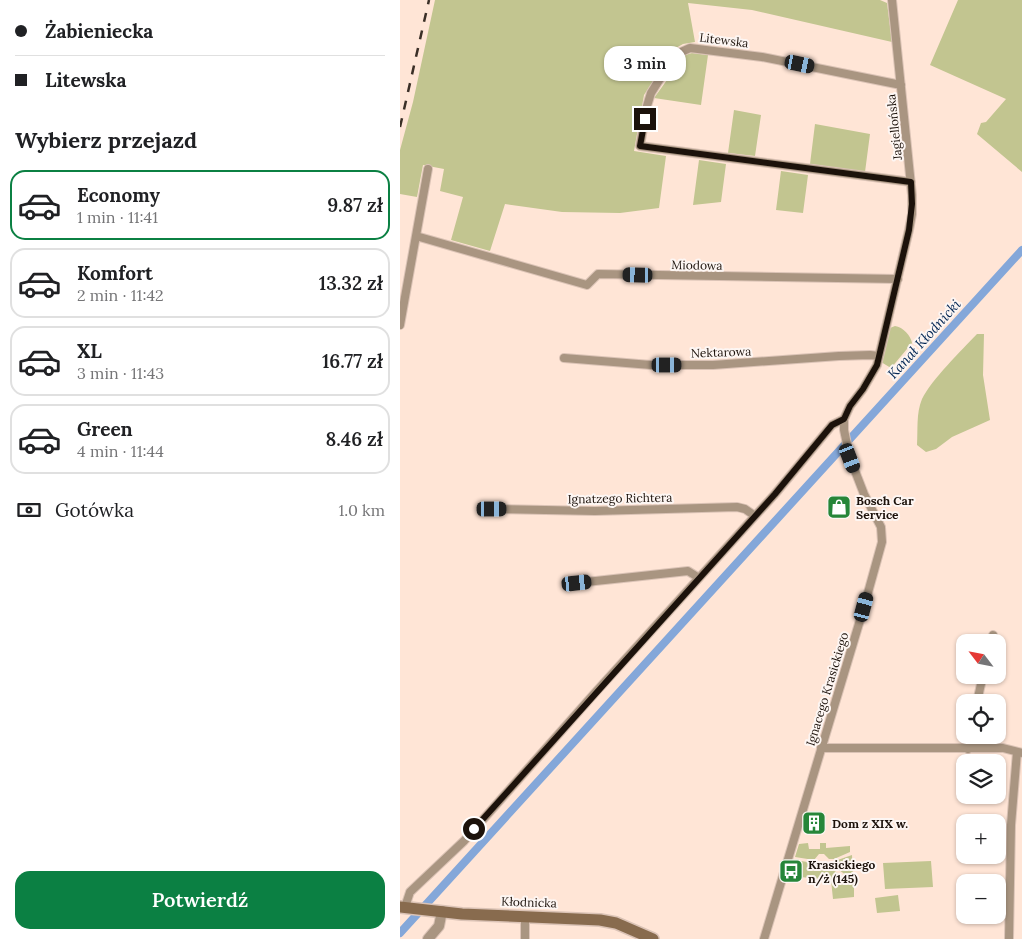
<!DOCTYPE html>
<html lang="pl">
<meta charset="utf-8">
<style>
body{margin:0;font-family:Lora,serif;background:#f2f2f2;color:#202124;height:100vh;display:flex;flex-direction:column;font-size:19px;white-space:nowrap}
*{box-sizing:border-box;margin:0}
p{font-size:16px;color:#757577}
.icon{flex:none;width:28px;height:28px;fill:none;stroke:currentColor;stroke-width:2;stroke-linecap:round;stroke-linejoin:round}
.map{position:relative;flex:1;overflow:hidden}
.details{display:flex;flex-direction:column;background:#fff;width:400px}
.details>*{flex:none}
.top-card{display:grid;align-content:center;height:110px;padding:0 15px;background:#fff}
.needle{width:32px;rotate:302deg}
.tools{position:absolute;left:556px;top:634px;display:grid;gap:10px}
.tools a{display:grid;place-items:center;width:50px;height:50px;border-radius:10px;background:#fff;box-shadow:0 1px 4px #0004;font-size:25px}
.end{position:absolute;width:22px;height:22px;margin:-11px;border:6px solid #1c120b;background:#fff;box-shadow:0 0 0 2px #fff}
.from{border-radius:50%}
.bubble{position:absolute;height:35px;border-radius:15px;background:#fff;box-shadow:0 1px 4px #0004;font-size:16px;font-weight:600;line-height:35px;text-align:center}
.car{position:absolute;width:15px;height:30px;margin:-15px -8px;border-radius:6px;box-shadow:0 0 4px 1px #0007;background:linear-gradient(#222 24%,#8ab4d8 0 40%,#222 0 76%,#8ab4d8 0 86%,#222 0)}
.top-card b{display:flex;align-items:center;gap:18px;height:48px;font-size:19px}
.top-card b+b{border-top:1px solid #e0e0e0}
.top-card i{width:12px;height:12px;background:#202124}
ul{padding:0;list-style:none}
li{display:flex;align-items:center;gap:15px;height:70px;margin:0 10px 8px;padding:0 5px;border:2px solid #e0e0e0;border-radius:15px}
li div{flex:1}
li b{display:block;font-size:19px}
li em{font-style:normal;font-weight:600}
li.active{border-color:#0b8043}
li>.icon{width:45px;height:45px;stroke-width:1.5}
h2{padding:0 15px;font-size:22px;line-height:60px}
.pay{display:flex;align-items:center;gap:12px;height:55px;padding:0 15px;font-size:19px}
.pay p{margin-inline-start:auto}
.cta{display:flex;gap:10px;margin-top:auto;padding:10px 15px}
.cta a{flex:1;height:58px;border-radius:15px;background:#0b8043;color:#fff;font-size:20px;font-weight:600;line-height:58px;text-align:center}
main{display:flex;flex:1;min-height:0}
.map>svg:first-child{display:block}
.green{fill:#c2c590}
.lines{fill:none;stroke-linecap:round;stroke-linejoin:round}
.canal{stroke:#84a7d9;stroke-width:8}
.minor-casing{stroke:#dbc3b6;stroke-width:10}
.tertiary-casing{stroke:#dbc3b6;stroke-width:12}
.secondary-casing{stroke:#dbc3b6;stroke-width:14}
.minor{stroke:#a99581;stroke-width:8}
.tertiary{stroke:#a99581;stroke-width:10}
.secondary{stroke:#886b4e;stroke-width:11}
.rail{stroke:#3b2f27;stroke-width:2.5;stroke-dasharray:9 9;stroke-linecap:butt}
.route{stroke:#1c120b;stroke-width:6}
.labels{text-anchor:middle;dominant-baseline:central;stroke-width:4;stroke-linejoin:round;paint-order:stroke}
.street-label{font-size:12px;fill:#1c120b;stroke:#fdf6f3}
.poi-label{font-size:12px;font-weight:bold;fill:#1c120b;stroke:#fdf6f3;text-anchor:start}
.water-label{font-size:14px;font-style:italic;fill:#052855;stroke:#fdf6f3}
</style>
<main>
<section class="details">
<div class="top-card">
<b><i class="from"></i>Żabieniecka</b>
<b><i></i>Litewska</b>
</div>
<h2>Wybierz przejazd</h2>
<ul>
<li class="active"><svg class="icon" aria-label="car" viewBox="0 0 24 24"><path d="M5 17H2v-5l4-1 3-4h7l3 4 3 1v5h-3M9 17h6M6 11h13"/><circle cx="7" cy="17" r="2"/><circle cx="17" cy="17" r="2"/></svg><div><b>Economy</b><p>1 min · 11:41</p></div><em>9.87 zł</em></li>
<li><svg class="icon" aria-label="car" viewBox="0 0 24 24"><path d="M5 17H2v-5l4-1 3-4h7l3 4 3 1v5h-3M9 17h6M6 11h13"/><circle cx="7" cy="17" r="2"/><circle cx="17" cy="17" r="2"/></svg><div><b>Komfort</b><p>2 min · 11:42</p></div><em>13.32 zł</em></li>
<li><svg class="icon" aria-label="car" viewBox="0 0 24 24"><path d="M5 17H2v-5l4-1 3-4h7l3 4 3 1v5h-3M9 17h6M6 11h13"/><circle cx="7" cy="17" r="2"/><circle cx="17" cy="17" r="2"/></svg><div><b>XL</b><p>3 min · 11:43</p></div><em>16.77 zł</em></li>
<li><svg class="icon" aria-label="car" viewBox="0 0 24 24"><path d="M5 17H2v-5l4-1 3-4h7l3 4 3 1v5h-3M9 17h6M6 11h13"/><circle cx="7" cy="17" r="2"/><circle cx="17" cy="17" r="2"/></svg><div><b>Green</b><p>4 min · 11:44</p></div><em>8.46 zł</em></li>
</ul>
<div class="pay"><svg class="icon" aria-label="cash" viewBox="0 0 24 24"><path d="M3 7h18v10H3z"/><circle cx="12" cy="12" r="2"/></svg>Gotówka<p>1.0 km</p></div>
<div class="cta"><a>Potwierdź</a></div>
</section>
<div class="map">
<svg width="622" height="939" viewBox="0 0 622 939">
<rect width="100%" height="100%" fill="#ffe5d6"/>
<path class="green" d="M35,0H480L487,3L492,42L352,10L288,3L295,42L283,44L274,49L244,95L234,151L266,156L259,208L220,213L162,212L105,204L90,251L51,240L63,197L40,191L44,169L23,165L17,197L0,194V150L13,102Z
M558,0H622V172L577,134L581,123L586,122L606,99L530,65Z
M292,53L308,55L301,105L254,98L267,80L277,61L285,55Z
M334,110L361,115L355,156L328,153Z
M415,124L470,134L465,172L410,164Z
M299,160L326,164L321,202L293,205Z
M381,171L408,175L403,213L376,210Z
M495,326C503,327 511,336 512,343L491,368L481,362L490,328Z
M577,334H584L583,375L590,420L552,437L536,449L526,452L517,445C518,430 516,413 522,399C532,379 561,351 577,334Z
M408,843L409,849H420V843H426V848L450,846V852L434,859H429L424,854H419L414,860L395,857L399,844Z
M452,855L453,880L429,863Z
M394,860L414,863L417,867L423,869L427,866L454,884V897L433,899L431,880L390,876Z
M531,861L533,887L485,889L483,863Z
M498,895L500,911L477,913L475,898Z"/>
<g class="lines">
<path class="canal" d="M0,933L622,250"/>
<g class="minor-casing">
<path id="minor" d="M501,85L362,57L290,48L279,53L273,58L251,93L247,106L240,146L511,182
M16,236L187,285L198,274L498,279
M0,325L28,169
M164,358L251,365H313L439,356L470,355L479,356
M82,512L92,509L195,511L337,507L345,509L355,516
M177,583L288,571L299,578
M591,642L593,635
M577,702L583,675
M421,748H603L622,753
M568,749L571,735
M5,907L10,892L64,841L194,694L375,494L432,425L444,419
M125,939V916
M364,939L464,607L482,542L481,527L464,494L450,458L444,430V419L450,406L463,389L477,365L509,230L512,214V195L492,0
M609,939L611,825L617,752"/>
</g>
<g class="tertiary-casing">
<path id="tertiary" d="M28,939L39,926L42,911"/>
</g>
<g class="secondary-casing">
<path id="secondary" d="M0,907L62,914L200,920L216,923L253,939"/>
</g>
<use href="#minor" class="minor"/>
<use href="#tertiary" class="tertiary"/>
<use href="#secondary" class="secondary"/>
<path class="rail" d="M0,127L29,0"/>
</g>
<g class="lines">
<path class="route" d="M74,829L375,494L432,425L444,419L450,406L463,389L477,365L509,230L512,204L511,182L240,146L245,119"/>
</g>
<defs>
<g id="shop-square" transform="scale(1.25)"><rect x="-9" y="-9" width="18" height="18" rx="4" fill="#268639" stroke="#fdf6f3"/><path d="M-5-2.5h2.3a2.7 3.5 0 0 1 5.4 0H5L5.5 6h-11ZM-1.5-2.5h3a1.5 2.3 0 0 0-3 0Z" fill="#fff"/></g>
<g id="building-square" transform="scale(1.25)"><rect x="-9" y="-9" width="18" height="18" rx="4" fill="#268639" stroke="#fdf6f3"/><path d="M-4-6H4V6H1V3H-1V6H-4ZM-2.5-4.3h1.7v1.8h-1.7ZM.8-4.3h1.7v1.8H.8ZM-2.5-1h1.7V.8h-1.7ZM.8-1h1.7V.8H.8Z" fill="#fff"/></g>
<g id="bus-square" transform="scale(1.25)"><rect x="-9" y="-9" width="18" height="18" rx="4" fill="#268639" stroke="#fdf6f3"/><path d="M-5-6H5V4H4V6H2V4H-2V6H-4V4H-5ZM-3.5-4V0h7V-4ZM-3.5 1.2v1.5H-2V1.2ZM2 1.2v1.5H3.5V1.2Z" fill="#fff"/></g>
</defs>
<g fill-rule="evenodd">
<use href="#shop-square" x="439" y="507"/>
<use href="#building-square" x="414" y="823"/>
<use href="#bus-square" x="391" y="871"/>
</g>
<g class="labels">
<g class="street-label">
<text transform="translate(324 40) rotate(7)">Litewska</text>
<text transform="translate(494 127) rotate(-96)">Jagiellońska</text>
<text transform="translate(297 265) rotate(1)">Miodowa</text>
<text transform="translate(321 352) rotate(-2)">Nektarowa</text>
<text transform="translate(220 498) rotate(-1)">Ignatzego Richtera</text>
<text transform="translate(427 689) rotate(-73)">Ignacego Krasickiego</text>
<text transform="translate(129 902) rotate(2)">Kłodnicka</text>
</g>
<g class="poi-label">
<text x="456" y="500">Bosch Car<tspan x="456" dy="14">Service</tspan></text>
<text x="432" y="823">Dom z XIX w.</text>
<text x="408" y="864">Krasickiego<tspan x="408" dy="14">n/ż (145)</tspan></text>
</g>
<g class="water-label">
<text transform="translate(524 339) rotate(-48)">Kanał Kłodnicki</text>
</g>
</g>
</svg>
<div class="tools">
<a><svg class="needle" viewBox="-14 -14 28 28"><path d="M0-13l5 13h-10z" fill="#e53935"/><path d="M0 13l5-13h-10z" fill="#757577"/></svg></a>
<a><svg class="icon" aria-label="locate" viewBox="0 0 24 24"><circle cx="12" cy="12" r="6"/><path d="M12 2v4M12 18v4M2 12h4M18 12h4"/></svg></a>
<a><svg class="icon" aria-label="layers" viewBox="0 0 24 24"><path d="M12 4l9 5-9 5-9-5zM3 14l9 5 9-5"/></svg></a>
<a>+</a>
<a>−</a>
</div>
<i class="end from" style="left:74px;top:829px"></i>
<i class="end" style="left:245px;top:119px"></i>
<div class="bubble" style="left:204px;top:46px;width:82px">3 min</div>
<i class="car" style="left:400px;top:64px;rotate:102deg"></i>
<i class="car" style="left:238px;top:275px;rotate:271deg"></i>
<i class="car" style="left:267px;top:365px;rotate:90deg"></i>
<i class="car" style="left:450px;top:458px;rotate:159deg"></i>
<i class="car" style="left:92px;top:509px;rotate:90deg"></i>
<i class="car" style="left:177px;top:583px;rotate:84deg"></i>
<i class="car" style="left:464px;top:607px;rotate:15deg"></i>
</div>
</main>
